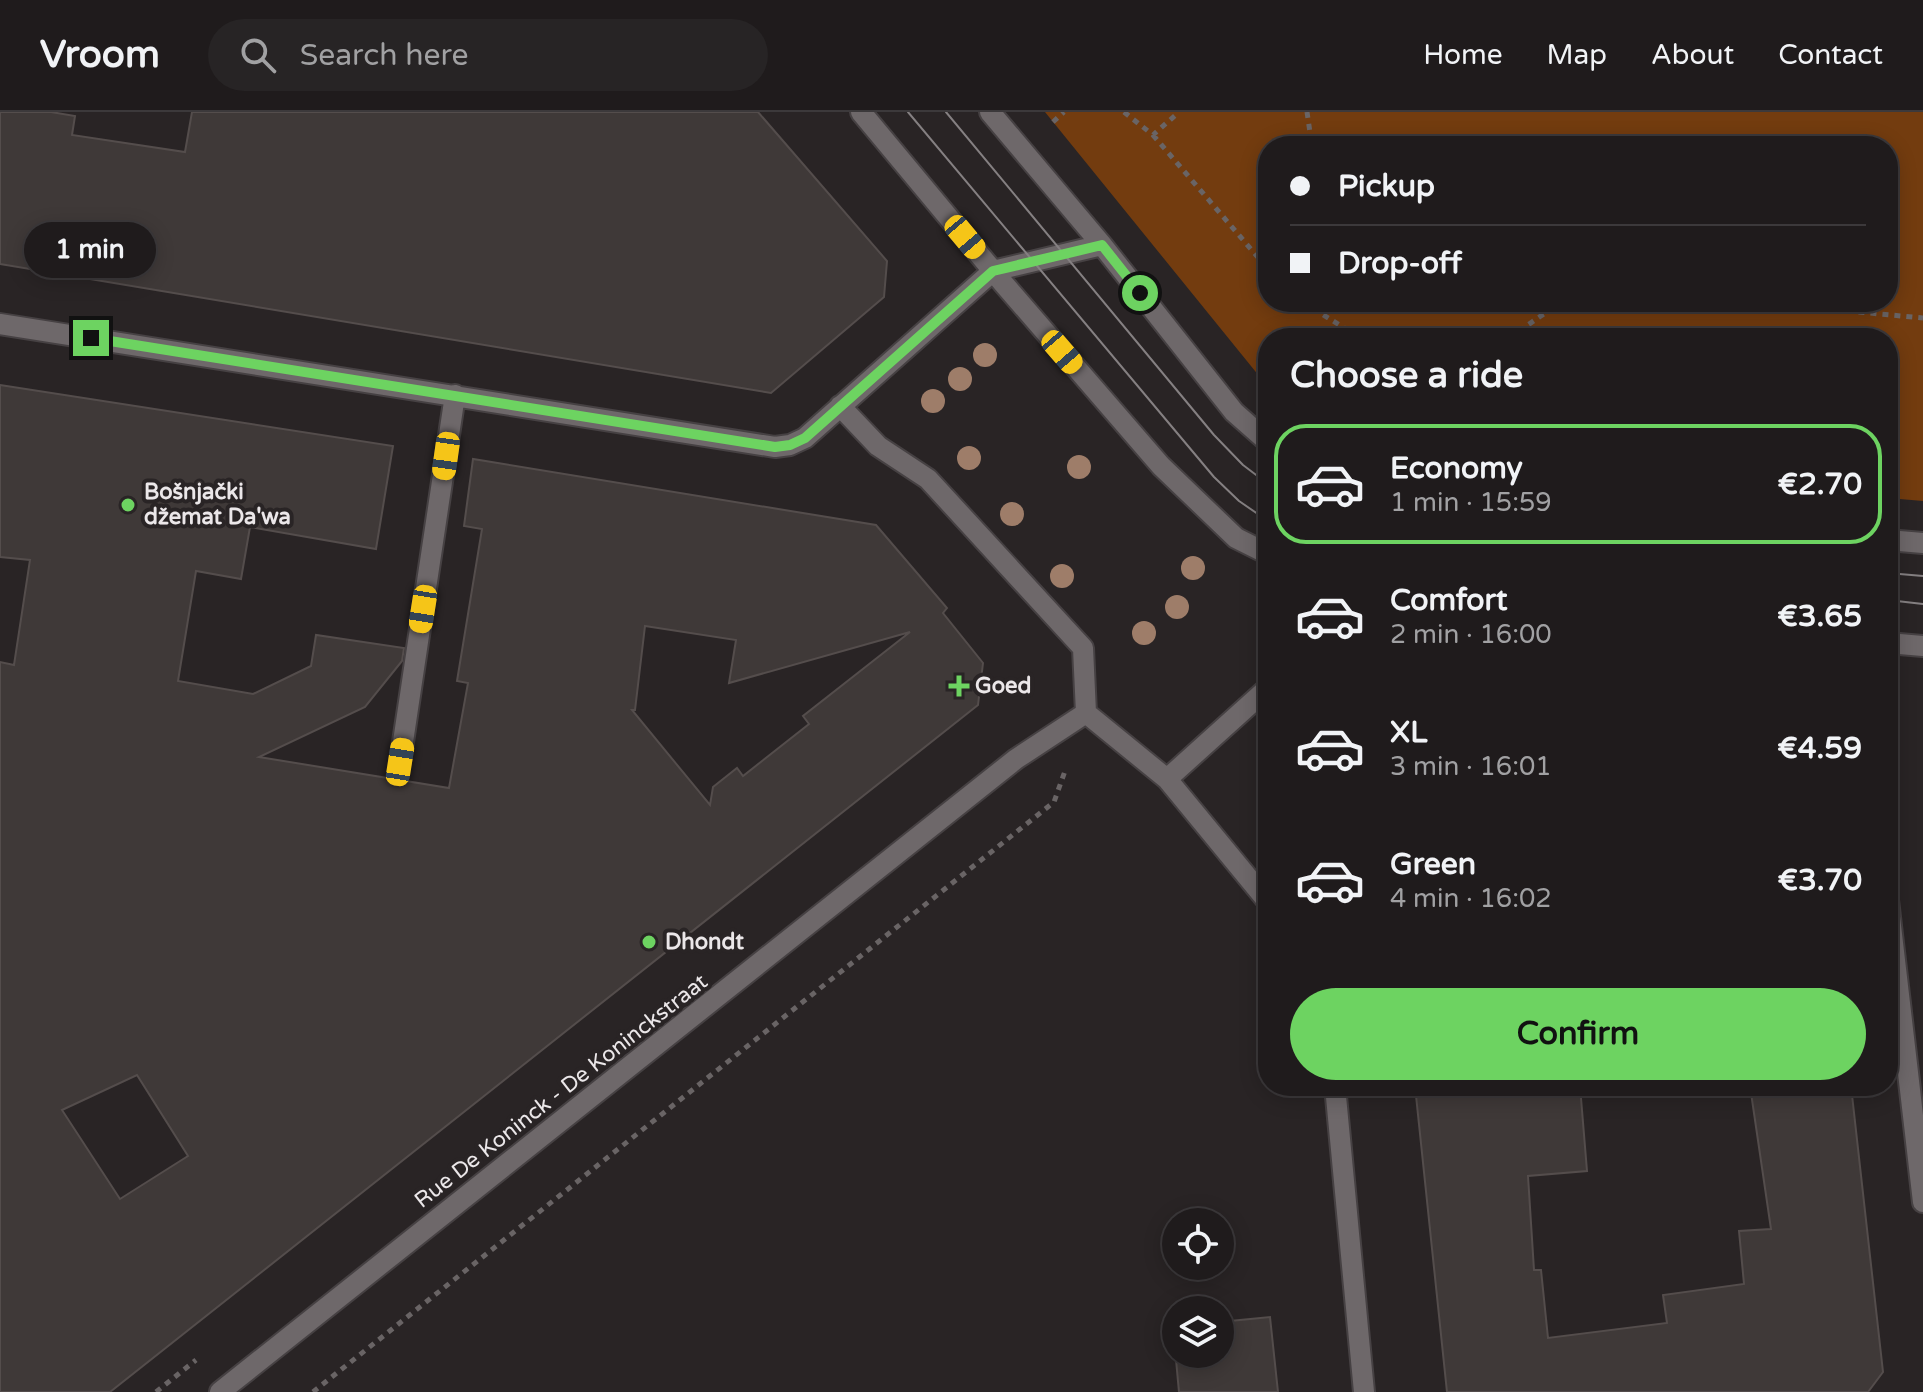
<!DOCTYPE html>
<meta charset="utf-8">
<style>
body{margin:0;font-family:"Varela Round",sans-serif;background:#272425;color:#f1f3f6;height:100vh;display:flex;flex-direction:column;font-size:30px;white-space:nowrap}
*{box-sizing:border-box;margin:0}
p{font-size:26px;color:#a1a1a3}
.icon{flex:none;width:44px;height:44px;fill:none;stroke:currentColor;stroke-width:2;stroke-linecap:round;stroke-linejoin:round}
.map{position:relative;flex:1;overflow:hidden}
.sheet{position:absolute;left:1258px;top:216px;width:640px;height:768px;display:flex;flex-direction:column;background:#1f1b1c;border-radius:32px;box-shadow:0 4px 20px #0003,0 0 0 2px #3c393b}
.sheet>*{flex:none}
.hud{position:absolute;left:1258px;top:24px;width:640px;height:176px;border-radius:32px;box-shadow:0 4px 20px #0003,0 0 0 2px #3c393b;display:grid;align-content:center;height:176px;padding:0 32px;background:#1f1b1c}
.buttons{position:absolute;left:1162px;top:1096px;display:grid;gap:16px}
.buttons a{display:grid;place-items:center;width:72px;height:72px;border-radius:50%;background:#1f1b1c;box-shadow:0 4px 20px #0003,0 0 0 2px #3c393b;font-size:40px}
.end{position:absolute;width:36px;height:36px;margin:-18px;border:10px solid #6dd361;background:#111;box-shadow:0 0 0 4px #111}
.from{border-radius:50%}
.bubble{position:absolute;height:56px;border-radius:28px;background:#1f1b1c;box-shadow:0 4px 20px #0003,0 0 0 2px #3c393b;font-size:26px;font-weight:800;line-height:56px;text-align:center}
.car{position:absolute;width:24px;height:48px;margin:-24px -12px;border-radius:10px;box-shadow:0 0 6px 2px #0007;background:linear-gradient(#f5c518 24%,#345 0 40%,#f5c518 0 76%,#345 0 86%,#f5c518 0)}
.hud b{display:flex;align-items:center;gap:28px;height:76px;font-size:30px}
.hud b+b{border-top:2px solid #3c393b}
.hud i{width:20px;height:20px;background:#f1f3f6}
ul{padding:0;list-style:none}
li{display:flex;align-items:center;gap:24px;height:120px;margin:0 16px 12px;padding:0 16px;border:4px solid transparent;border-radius:32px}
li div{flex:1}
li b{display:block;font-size:30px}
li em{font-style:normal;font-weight:800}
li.on{border-color:#6dd361}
li>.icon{width:72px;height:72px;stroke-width:1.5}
h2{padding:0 32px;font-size:36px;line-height:96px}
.button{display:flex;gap:16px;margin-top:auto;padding:16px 32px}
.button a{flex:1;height:92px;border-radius:48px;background:#6dd361;color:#111;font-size:32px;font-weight:800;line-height:92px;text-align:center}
header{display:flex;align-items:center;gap:48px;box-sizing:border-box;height:112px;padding:0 40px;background:#1f1b1c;border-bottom:2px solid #3c393b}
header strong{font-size:38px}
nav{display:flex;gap:44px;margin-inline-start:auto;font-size:28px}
.search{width:560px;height:72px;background:#272425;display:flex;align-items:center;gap:20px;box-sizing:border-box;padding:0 28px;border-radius:44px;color:#a1a1a3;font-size:30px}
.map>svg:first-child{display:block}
.green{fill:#733c0f;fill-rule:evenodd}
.building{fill:#3f3938;stroke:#544d4c;stroke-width:2;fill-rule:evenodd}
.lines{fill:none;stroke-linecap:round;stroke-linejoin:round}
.minor-casing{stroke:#464143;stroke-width:24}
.path{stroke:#696465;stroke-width:5;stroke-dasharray:6 6;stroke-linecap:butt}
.minor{stroke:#6e686a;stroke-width:20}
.tram{stroke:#858082;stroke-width:2}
.tree{fill:#9e7d69}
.route{stroke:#6dd361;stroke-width:10}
.poi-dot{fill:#6dd361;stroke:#292425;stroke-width:3}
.labels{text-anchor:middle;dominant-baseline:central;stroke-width:8;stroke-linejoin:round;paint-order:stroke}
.poi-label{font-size:22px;font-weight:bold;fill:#ebe7e9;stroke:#292425;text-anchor:start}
.street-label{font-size:22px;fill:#ebe7e9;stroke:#292425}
</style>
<header>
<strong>Vroom</strong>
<div class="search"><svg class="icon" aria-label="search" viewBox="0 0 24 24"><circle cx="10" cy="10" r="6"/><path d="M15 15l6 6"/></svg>Search here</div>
<nav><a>Home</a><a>Map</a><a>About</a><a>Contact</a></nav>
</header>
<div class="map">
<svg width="1923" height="1280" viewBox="0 0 1923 1280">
<rect width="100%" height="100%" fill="#292425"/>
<path class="green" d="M1045,0H1923V389L1888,386V226H1268V275ZM1268,34H1888V190H1268Z"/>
<path class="building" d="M0,0H51L75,4L72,23L185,40L192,0H758L887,149L884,185L771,281L0,152Z
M0,273L393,334L376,437L250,415L241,467L196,459L178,569L253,582L311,554L316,523L404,536L402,549L365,595L259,645L449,676L468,571L457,569L482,417L464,414L473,347L876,413L947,496L943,501L983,551L978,593L110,1280H0V550L14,553L30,448L0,445ZM645,514L736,528L729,571L910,520L803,604L809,612L743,664L737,656L713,675L710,693L632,598H635ZM137,963L188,1044L120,1087L62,998Z
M1415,974H1580L1587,1059L1528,1064L1534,1158H1541L1548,1226L1667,1211L1663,1183L1744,1172L1739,1119L1771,1117L1750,974H1851L1883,1260L1868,1280H1447Z
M1270,1205L1278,1280H1179L1173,1215H1176V1242H1220V1210Z"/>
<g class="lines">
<g class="minor-casing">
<path id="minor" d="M861,0L1003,171L1161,354L1236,426L1268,442
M990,0L1102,133L1234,300L1268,330
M0,212L775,335L790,333L805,326L993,159L1102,133
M840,294L878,334L928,367L1083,536L1086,601L1167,667L1268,790
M1888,428L1923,431
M1888,531L1923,534
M400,650L455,283
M1167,667L1268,576
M1888,788L1923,1090
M1335,974L1364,1280
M220,1280L1016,647L1086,601"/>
</g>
<path class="path" d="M1124,0L1153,23L1179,0
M1307,0L1312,34
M1053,10L1064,0
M1153,23L1268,157
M1303,190L1360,226
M1751,190L1923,206
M1509,226L1561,190
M156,1280L196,1248
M313,1280L1054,690L1065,659"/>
<use href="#minor" class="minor"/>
<path class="tram" d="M908,0L1214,365L1239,389L1268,409
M946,0L1214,323L1243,353L1268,372
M1888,461L1923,464
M1888,488L1923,492"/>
</g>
<g class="tree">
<circle cx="985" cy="243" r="12"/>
<circle cx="960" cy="267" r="12"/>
<circle cx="933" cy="289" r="12"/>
<circle cx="969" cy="346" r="12"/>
<circle cx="1079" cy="355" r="12"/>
<circle cx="1012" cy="402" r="12"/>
<circle cx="1193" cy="456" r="12"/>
<circle cx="1062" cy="464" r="12"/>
<circle cx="1177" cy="495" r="12"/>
<circle cx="1144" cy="521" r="12"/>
</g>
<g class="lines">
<path class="route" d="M91,226L775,335L790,333L805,326L993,159L1102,133L1140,181"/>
</g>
<g class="poi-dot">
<circle cx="128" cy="393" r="8"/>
<path d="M955 562h8v8h8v8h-8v8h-8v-8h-8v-8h8z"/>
<circle cx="649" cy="830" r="8"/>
</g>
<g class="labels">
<g class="poi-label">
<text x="144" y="380">Bošnjački<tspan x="144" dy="25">džemat Da'wa</tspan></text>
<text x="975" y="574">Goed</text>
<text x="665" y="830">Dhondt</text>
</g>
<g class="street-label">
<text transform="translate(561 979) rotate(-38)">Rue De Koninck - De Koninckstraat</text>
</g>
</g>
</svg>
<div class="buttons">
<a><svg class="icon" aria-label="locate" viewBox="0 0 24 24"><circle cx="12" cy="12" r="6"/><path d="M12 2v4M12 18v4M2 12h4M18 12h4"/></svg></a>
<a><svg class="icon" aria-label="layers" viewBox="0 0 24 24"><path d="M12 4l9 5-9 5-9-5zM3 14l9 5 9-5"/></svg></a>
</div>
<i class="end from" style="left:1140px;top:181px"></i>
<i class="end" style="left:91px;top:226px"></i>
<div class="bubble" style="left:24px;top:110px;width:132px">1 min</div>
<i class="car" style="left:965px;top:125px;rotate:140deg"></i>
<i class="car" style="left:1062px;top:240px;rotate:139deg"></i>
<i class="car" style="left:446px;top:344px;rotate:188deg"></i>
<i class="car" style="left:423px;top:497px;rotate:189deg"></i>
<i class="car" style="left:400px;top:650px;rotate:9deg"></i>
<div class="hud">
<b><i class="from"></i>Pickup</b>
<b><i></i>Drop-off</b>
</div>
<section class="sheet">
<h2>Choose a ride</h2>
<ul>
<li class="on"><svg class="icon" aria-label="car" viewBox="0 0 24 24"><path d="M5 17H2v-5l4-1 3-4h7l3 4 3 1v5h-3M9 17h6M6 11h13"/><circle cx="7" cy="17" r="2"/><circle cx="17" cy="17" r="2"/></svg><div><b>Economy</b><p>1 min · 15:59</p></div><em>€2.70</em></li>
<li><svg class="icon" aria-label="car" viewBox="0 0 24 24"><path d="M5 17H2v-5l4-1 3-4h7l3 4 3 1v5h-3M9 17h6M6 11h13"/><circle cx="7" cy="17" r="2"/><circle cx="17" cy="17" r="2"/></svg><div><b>Comfort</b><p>2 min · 16:00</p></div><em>€3.65</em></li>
<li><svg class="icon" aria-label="car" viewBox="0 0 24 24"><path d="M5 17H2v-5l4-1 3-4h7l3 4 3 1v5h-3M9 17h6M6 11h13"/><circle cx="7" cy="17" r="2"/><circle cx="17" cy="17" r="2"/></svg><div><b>XL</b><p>3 min · 16:01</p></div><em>€4.59</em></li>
<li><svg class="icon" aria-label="car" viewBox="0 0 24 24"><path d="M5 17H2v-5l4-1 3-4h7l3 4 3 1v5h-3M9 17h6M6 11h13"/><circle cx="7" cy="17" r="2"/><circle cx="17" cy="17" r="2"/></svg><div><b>Green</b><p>4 min · 16:02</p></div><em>€3.70</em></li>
</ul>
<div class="button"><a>Confirm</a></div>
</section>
</div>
